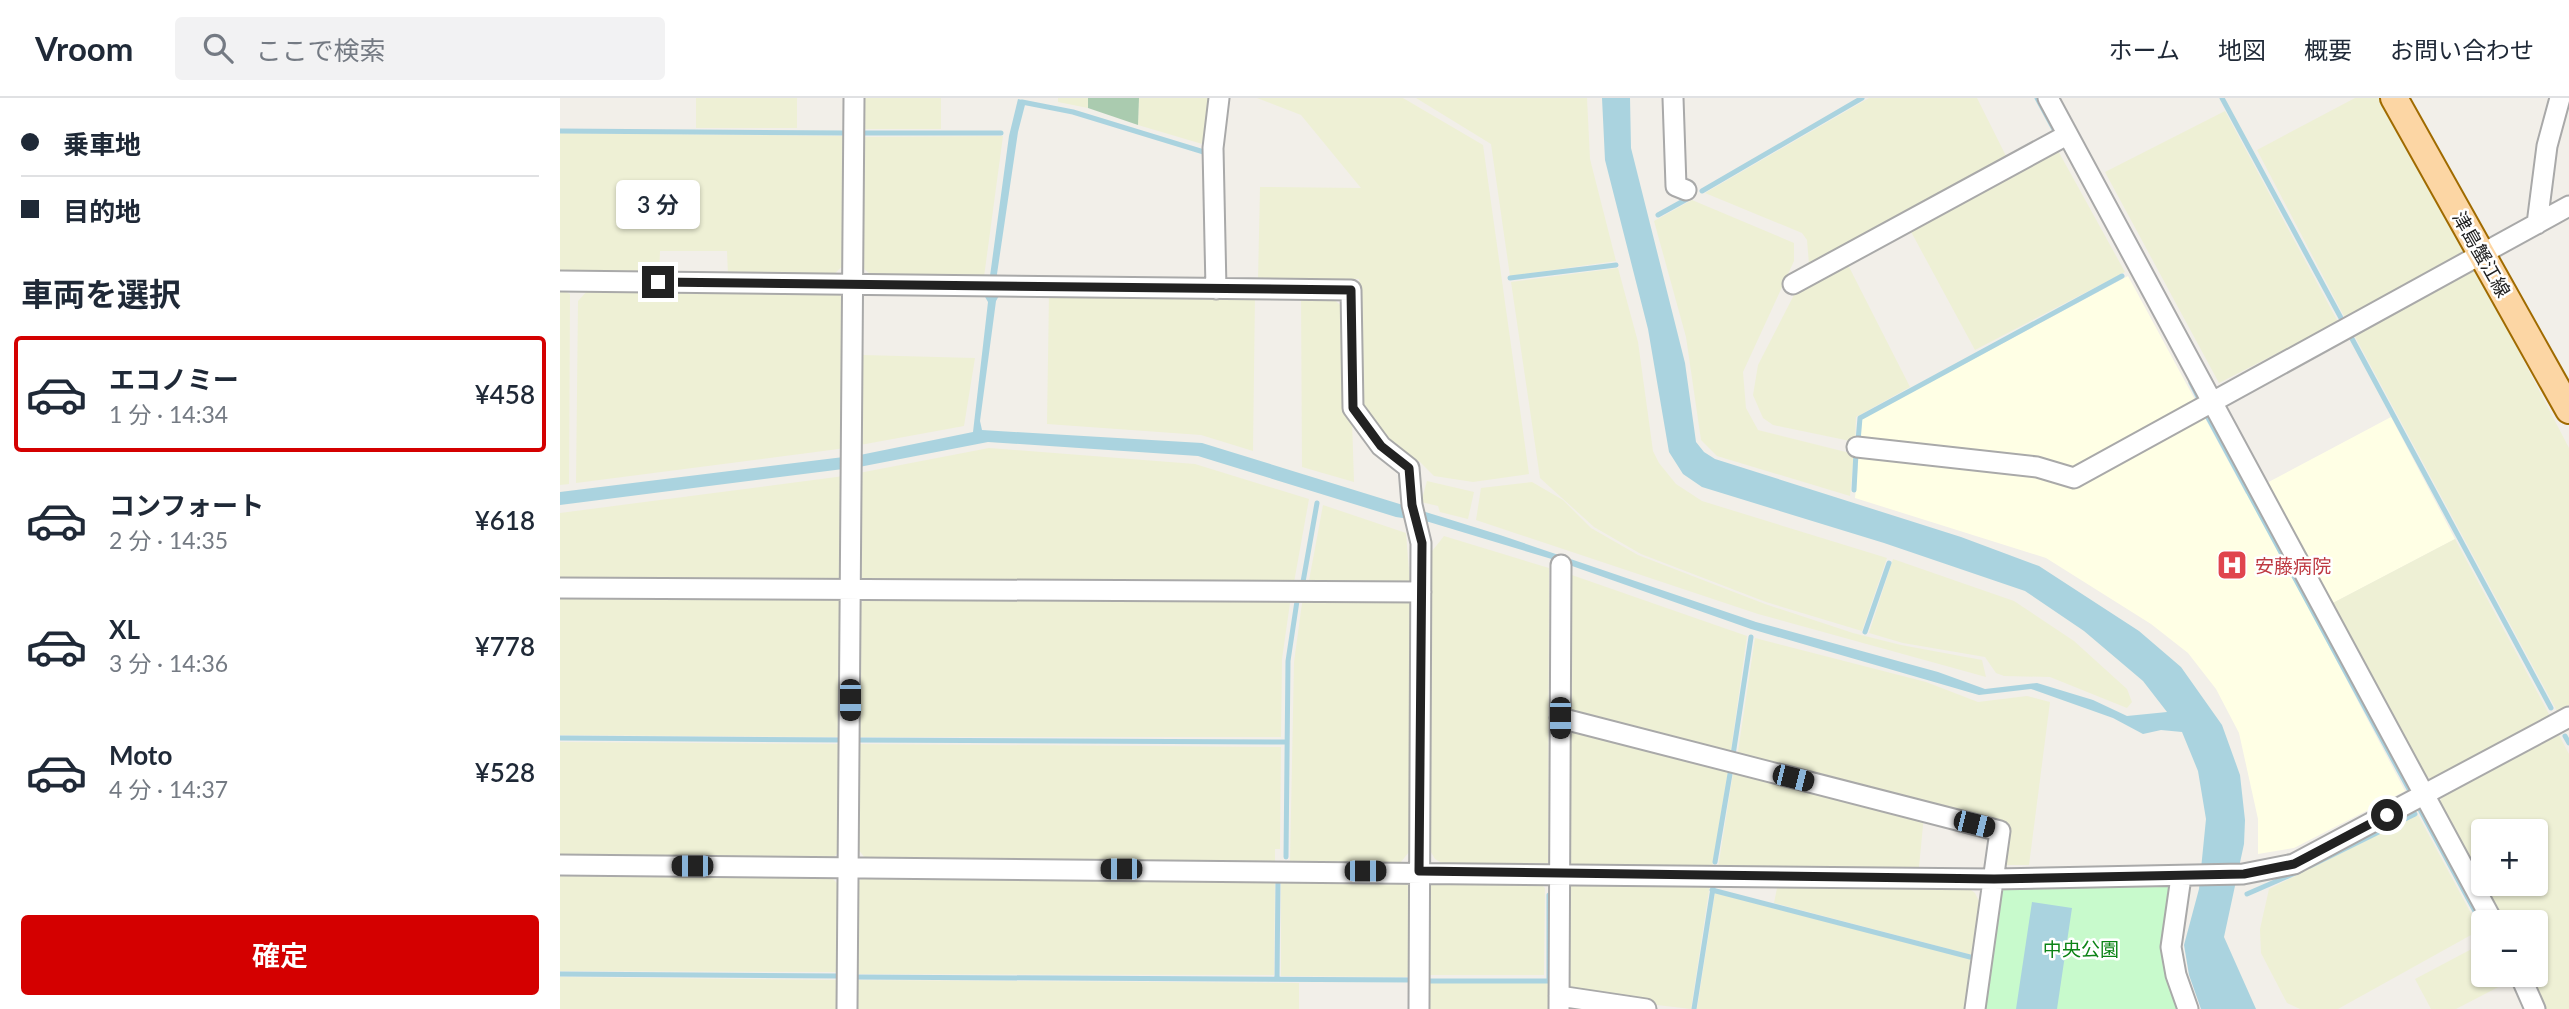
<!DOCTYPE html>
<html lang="ja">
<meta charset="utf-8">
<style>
body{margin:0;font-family:Lato,"Noto Sans JP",sans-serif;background:#f2f2f3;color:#1f2937;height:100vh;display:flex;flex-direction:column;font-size:26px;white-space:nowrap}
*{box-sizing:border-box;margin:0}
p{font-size:23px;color:#747a83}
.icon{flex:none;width:38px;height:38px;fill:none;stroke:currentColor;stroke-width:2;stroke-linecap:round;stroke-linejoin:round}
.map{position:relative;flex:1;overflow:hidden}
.panel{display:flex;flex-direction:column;background:#fff;width:560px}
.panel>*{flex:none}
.banner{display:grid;align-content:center;height:154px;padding:0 21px;background:#fff}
.tools{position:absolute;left:1911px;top:721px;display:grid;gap:14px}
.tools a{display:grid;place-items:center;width:77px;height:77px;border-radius:7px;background:#fff;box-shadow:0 2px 5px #0004;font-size:35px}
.end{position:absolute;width:32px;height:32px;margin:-16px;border:9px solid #222;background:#fff;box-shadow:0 0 0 4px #fff}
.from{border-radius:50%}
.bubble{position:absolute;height:49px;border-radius:7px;background:#fff;box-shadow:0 2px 5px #0004;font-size:23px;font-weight:600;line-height:49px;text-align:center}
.car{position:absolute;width:21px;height:42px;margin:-21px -10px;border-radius:9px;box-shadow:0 0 5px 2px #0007;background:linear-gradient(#222 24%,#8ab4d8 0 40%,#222 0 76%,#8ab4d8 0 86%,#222 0)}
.banner b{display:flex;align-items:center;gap:24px;height:66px;font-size:26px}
.banner b+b{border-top:2px solid #e0e1e3}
.banner i{width:18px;height:18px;background:#1f2937}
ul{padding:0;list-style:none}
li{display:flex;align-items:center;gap:21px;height:116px;margin:0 14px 10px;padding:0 7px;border:4px solid transparent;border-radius:7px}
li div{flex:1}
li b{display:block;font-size:26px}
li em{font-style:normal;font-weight:600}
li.selected{border-color:#d40000}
li>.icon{width:63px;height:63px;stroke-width:1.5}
h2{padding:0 21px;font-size:32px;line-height:84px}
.primary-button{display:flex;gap:14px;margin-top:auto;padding:14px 21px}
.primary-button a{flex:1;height:80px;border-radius:7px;background:#d40000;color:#fff;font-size:28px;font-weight:600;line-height:80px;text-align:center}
header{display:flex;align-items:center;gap:42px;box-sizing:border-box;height:98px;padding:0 35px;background:#fff;border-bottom:2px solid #e0e1e3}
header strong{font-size:33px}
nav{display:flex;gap:38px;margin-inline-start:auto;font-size:24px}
.search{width:490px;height:63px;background:#f2f2f3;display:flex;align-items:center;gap:18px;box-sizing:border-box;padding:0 24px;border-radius:7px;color:#747a83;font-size:26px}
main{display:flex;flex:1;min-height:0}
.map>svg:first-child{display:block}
.education{fill:#ffffe5}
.farmland{fill:#eef0d5;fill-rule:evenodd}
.cemetery{fill:#aacbaf}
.park{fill:#c8facc}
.water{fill:#aad3df}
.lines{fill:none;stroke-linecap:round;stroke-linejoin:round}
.stream{stroke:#aad3df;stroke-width:5}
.minor-casing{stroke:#a9a9a9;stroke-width:23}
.major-casing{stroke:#a06b00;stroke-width:30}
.minor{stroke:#fff;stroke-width:19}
.major{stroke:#fcd6a4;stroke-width:26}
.route{stroke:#222;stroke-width:9}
.labels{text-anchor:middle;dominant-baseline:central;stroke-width:5;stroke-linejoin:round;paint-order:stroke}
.street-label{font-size:19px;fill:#222;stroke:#fff}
.health-label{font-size:19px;fill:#be3a42;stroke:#fff;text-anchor:start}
.park-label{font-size:19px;fill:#0c8416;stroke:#fff}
</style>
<header>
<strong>Vroom</strong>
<div class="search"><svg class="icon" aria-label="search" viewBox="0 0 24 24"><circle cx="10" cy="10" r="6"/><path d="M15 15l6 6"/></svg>ここで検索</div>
<nav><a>ホーム</a><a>地図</a><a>概要</a><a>お問い合わせ</a></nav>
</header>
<main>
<section class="panel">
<div class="banner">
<b><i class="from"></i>乗車地</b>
<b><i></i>目的地</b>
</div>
<h2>車両を選択</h2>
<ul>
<li class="selected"><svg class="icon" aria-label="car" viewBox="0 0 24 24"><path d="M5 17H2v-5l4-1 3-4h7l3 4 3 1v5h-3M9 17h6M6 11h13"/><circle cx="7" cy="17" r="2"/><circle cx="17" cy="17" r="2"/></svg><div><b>エコノミー</b><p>1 分 · 14:34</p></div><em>¥458</em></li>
<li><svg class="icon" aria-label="car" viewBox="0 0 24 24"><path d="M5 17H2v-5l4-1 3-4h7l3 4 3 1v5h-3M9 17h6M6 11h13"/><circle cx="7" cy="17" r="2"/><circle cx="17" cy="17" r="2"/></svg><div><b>コンフォート</b><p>2 分 · 14:35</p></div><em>¥618</em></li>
<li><svg class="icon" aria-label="car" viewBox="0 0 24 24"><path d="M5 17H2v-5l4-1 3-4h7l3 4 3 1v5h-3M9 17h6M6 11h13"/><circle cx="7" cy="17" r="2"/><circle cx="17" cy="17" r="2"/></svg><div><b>XL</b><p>3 分 · 14:36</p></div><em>¥778</em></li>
<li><svg class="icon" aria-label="car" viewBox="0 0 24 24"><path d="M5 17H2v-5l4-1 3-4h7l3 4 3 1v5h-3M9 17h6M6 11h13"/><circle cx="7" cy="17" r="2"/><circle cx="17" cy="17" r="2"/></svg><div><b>Moto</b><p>4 分 · 14:37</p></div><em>¥528</em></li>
</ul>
<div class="primary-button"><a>確定</a></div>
</section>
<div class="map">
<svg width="2009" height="911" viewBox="0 0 2009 911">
<rect width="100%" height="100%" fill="#f2efe9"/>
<path class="education" d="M1568,178L1686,396L1831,319L1895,441L1752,516L1845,693L1734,750L1698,756V721L1679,635L1656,591L1628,555L1591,526L1486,460L1295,400L1302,321Z"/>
<path class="farmland" d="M136,0H237V30H136Z
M301,0H381V31H301Z
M498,0H528V10L498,4Z
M579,0H655L649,48L578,27Z
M697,0H843L923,47L969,376L913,384L874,378L860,364L824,341L806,319L798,294L799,181L698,182L700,89L801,90L741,17Z
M856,0H1027L1030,61L1056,163L950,178L931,46Z
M1309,0H1417L1447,60L1249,166L1247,142L1242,135L1145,95Z
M1795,0H1823L1906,148L1900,158L1785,220L1697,52Z
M1665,13L1778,224L1659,285L1545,74Z
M0,35L288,38V163L272,178L168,177L167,153H100L99,177L0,176Z
M443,38L424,179L313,178L300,168L301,39Z
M1496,49L1565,174L1415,252L1349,130Z
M1132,102L1234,145V163L1183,274L1186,310L1198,332L1294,356L1290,398L1157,358L1141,342L1126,239L1094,123Z
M1286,163L1350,289L1296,319L1295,344L1213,327L1203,320L1193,297L1198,267L1236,193Z
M1058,170L1078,244L1093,353L1099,365L1116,386L1142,403L1327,460L1302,533L1206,504L1081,456L1034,429L980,380L951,184Z
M1908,171L1917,173L2009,350V607L1997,613L1792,233Z
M0,190L10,196L9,386L0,387Z
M29,191L274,192L286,203V350L16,385L18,203Z
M489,194L695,195L693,353L641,337L487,326Z
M741,196L771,199L785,211L783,302L792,322L794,384L742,369Z
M302,257L415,260L404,328L300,347Z
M429,350L635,366L749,401L733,490L305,487L298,481L299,375Z
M284,378L286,480L280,486L0,483V415Z
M867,383L914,394L908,421L880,414L878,408L861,404Z
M972,384L1003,402L1031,430L1078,457L1205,506L1293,535L1341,547L1422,562L1426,579L1198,516L916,422L921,390Z
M763,407L846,435L850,485L748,488Z
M884,438L989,470L988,765H882L875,761L868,749L869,457Z
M1895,441L1990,618L1875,681L1862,678L1769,507Z
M1333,461L1454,503L1514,543L1567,591L1572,604L1567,610L1490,579L1444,578L1436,575L1425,559L1343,545L1309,535Z
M1006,475L1187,538L1170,659L1010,618L1006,611Z
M0,492L281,496L284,639L0,637Z
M310,496L731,498L722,561L721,639H298V508Z
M743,498H844L854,506V748L840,765H730L734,564Z
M1195,540L1366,584L1418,604L1467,598L1490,604L1469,767H1441L1445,731L1177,660Z
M1008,629L1169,667L1152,770L1004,766Z
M1999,637L2009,656V911H1982L1967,877H1976V824H1940L1877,710L1882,699ZM1923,733H1976V786H1923Z
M0,644L284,646L283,749L272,761L0,760Z
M298,646L721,649L720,751H715V764L306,761L297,750Z
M1174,669L1364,717L1359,769L1158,770Z
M1858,717L1920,832L1778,911H1740L1727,905L1701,855L1700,831L1709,791Z
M0,776L270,778L281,789V874L0,873Z
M303,779L715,781L714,877L293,876V790Z
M721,781L851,782L855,879L721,878Z
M978,783L985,790L984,877H865V791L872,784Z
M1013,785L1150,786L1131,911L1012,897L1006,892L1009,790Z
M1218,785L1407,789L1415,795L1422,809L1416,858L1214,805Z
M1155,795L1415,862L1408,911H1137Z
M1923,845V877H1944L1948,884L1896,911H1871L1855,881Z
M0,879L280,882V911H0Z
M293,882L739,885V911H293Z
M863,885H992V911H863Z"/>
<path class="cemetery" d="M528,0H579L578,27L528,10Z"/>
<path class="park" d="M1609,789L1613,794L1621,911H1422L1441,794L1446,790Z"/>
<path class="water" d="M1042,0H1070L1071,50L1125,265L1136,344L1144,354L1155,361L1401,439L1479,468L1579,533L1621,569L1662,627L1680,677L1685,722L1684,746L1664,839L1696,911H1641L1629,877L1624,847L1639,791L1646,721L1638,673L1622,634L1601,632L1583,636L1553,620L1471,591L1419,597L1191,531L995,462L869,424L836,419L638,358L428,344L299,369L0,407V394L300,357L413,334L428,204L424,197L430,178L449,38L458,1L466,3L458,34L437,176L440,196L436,203L420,323L422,332L642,345L940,437L1196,524L1378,574L1425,591L1477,585L1533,602L1567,618L1607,614L1583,583L1524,533L1465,493L1324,445L1142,389L1123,376L1109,354L1088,231L1045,62Z
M1472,804L1512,810L1497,911H1456Z"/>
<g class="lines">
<path class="stream" d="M1477,0L1496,35
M1662,0L1781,220
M462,4L513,14L647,55
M0,33L286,35
M303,35H441
M1142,93L1302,0
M1098,117L1127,101
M950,180L1056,167
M1790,237L1991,610
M1631,285L1639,301
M1645,314L1923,828
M1298,343L1300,320L1562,178
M1294,392L1296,354
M743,484L757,405
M1305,534L1329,465
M2005,638L2009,645
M0,640L283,642
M299,642L727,644
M1173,657L1191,539
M726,759L728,563L737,503
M1155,764L1171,670
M1750,768L1855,716
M1152,792L1410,859
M1687,796L1742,772
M0,876L280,878
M295,879L853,882
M717,881L718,781
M865,883H989V797
M1134,911L1153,790"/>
<g class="minor-casing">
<path id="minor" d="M1113,0L1116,88L1126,92
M1488,0L1933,824
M1977,126L1987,48L2000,0
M0,183L791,192L793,310L821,348L849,370L852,407L861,445L859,911
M1233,186L1507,37
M656,191L653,50L659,0
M1297,349L1477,369L1514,380L2009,108
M0,490L861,494
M1000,620L1440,733L1415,911
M0,767L1434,781L1683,776L1734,766L2009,619
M1621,779L1611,849L1616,877L1628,911
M1960,877L1975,911
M999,898L1086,911
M287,911L294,0
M999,911L1001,467"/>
</g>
<g class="major-casing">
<path id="major" d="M1834,0L2009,312"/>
</g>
<use href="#minor" class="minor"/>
<use href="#major" class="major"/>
</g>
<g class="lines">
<path class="route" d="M98,184L791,192L793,310L821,348L849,370L852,407L862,445L859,773L1434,781L1684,776L1734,766L1827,717"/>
</g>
<defs>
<g id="hospital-square" transform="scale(1.575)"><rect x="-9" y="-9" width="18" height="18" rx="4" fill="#e0444e" stroke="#fff"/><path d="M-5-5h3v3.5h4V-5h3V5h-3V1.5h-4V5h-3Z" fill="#fff"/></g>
</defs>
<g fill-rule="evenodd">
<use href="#hospital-square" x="1672" y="467"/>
</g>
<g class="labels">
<g class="street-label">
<text transform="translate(1922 156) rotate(60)">津島蟹江線</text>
</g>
<g class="health-label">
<text x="1695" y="467">安藤病院</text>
</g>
<g class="park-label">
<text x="1521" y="850">中央公園</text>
</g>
</g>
</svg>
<div class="tools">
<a>+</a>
<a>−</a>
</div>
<i class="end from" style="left:1827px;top:717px"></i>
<i class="end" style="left:98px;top:184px"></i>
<div class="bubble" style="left:56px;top:82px;width:84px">3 分</div>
<i class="car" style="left:290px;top:602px;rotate:180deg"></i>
<i class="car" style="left:1000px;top:620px;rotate:180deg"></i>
<i class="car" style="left:1233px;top:680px;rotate:104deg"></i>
<i class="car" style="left:1414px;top:726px;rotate:104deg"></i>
<i class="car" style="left:132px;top:768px;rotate:270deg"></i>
<i class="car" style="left:561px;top:771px;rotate:270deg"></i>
<i class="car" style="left:805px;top:773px;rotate:90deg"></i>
</div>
</main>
